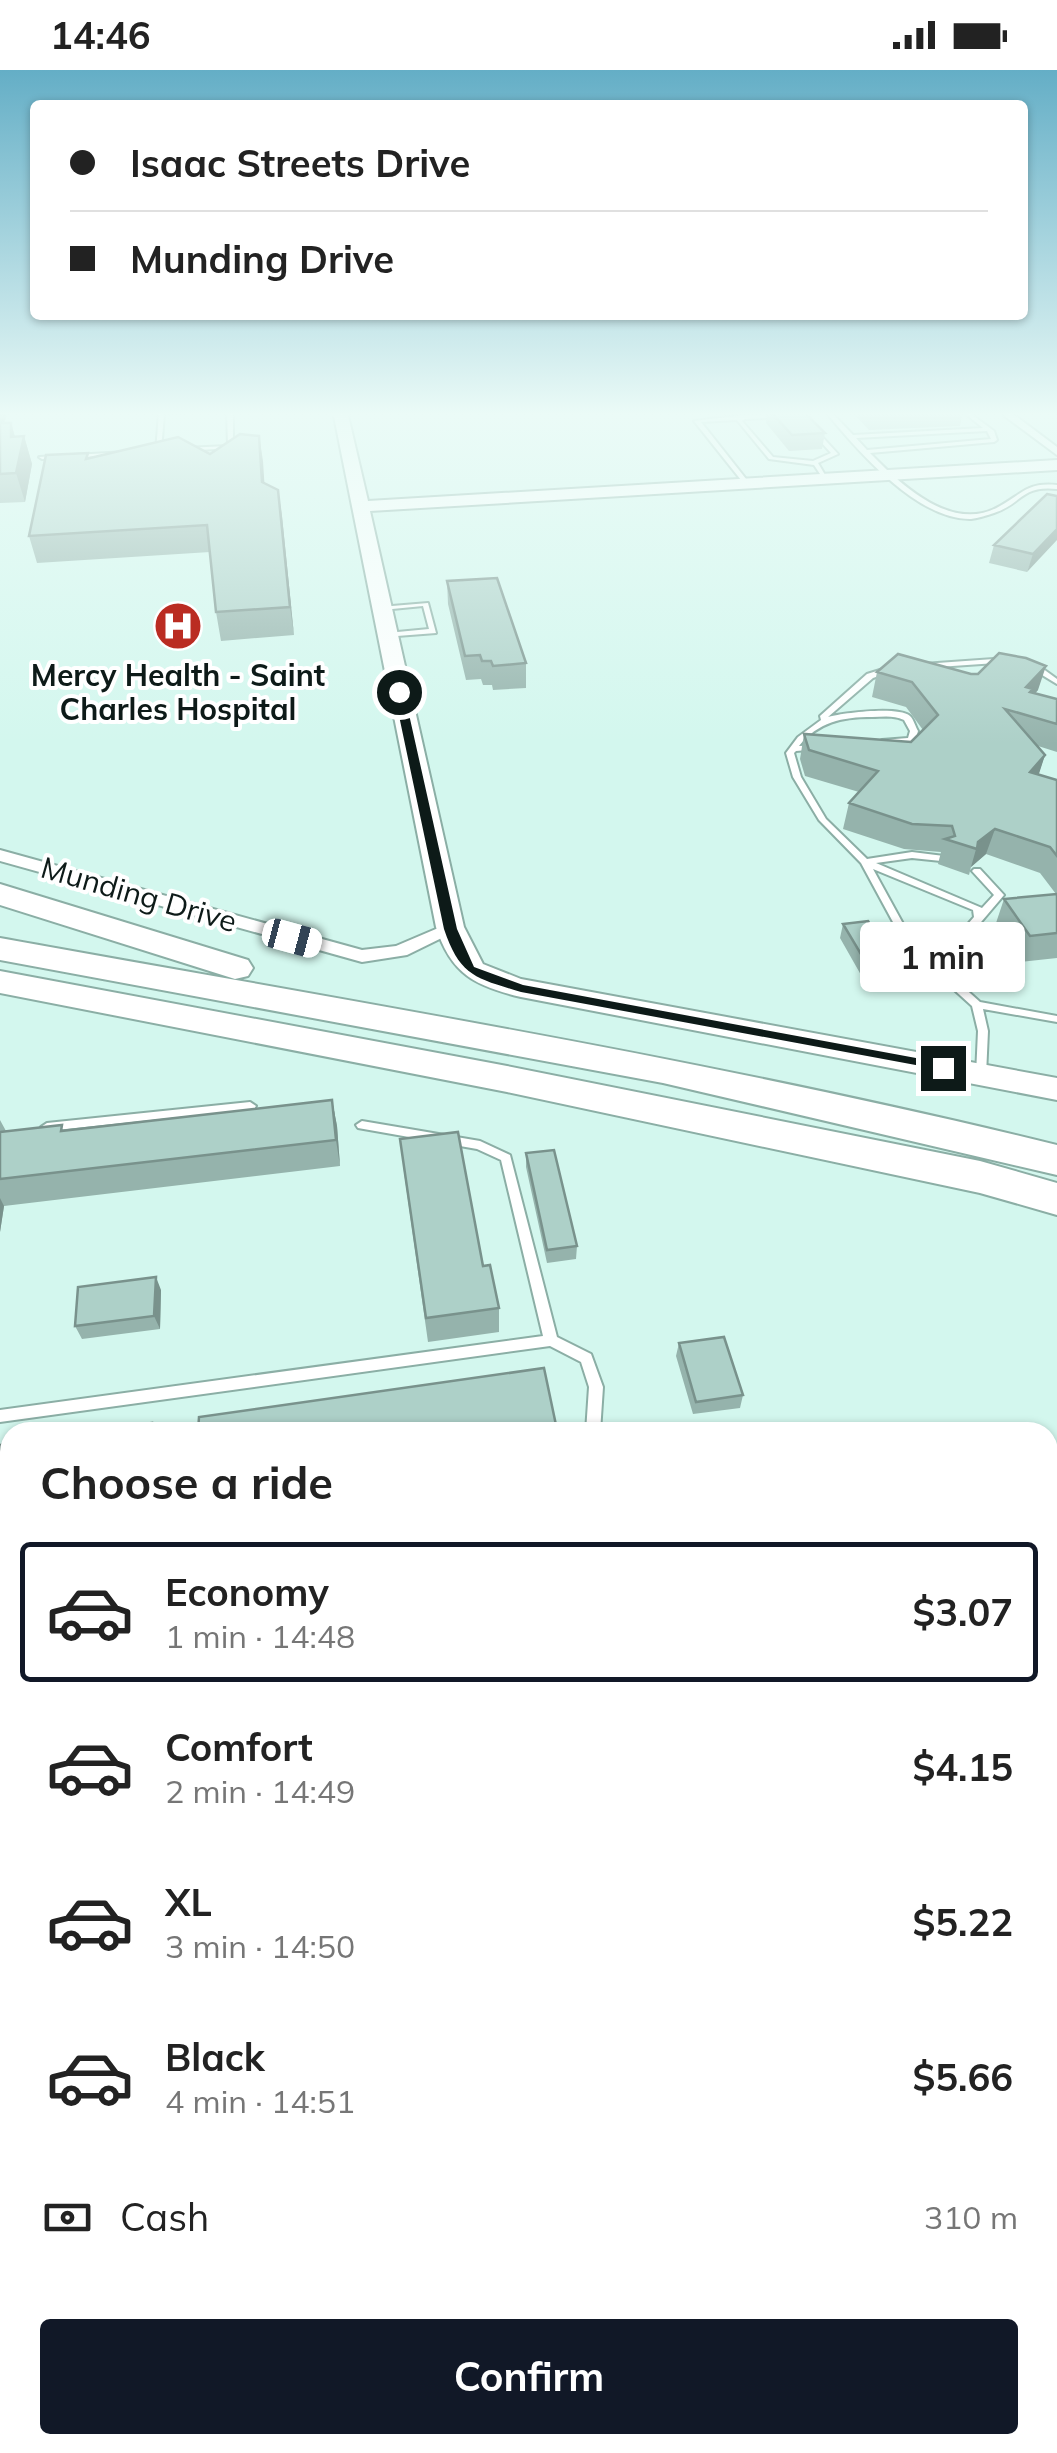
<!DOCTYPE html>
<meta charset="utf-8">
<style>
body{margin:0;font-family:Mulish,sans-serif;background:#f6f6f6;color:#222;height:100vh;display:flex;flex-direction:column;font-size:38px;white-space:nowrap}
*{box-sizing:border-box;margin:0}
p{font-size:32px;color:#767676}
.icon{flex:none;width:55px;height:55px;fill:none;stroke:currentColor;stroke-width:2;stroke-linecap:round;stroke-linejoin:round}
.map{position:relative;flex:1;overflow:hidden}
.details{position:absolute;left:0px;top:1352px;width:1058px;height:1032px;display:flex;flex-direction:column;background:#fff;border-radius:30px 30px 0 0;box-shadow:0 2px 8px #0004}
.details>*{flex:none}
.banner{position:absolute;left:30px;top:30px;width:998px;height:220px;border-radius:10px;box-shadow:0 2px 8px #0004;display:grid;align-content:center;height:220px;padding:0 40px;background:#fff}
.end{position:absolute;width:45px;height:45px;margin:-22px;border:12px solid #0d1a18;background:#fff;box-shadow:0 0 0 5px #fff}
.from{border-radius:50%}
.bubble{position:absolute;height:70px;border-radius:10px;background:#fff;box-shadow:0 2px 8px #0004;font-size:32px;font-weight:700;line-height:70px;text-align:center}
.car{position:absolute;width:30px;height:60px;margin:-30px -15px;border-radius:12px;box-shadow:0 0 8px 2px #0007;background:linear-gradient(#fff 24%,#345 0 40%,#fff 0 76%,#345 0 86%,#fff 0)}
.banner b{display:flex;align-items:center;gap:35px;height:95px;font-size:38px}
.banner b+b{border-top:2px solid #e0e0e0}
.banner i{width:25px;height:25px;background:#222}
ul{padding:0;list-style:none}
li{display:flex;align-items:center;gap:30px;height:140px;margin:0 20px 15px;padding:0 20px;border:5px solid transparent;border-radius:10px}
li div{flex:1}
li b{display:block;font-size:38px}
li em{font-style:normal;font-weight:700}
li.on{border-color:#111827}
li>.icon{width:90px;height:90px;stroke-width:1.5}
h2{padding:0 40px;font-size:45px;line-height:120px}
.pay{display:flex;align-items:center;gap:25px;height:110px;padding:0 40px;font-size:38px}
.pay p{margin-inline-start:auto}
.action{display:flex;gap:20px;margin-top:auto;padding:20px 40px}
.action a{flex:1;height:115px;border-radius:10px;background:#111827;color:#fff;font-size:40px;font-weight:700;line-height:115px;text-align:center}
.status{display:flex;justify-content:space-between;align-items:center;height:70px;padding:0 50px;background:#fff;direction:ltr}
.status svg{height:28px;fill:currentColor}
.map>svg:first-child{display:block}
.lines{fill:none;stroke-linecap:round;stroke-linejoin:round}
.lane-casing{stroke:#8baea5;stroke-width:4}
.street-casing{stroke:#8baea5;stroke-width:4}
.secondary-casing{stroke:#8baea5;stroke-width:4}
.highway-casing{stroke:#8baea5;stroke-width:4}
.lane{fill:#fff;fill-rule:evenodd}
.street{fill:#fff;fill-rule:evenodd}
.secondary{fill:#fff;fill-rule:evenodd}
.highway{fill:#fff;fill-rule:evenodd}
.wall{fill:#95b3ac}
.shaded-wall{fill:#79928c}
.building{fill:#add0c8;stroke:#79928c;stroke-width:2.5}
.route{fill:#0d1a18}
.labels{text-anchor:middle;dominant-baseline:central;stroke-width:8;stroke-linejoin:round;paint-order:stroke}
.far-poi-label{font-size:30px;font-weight:bold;fill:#0d1a18;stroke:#fff}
.far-street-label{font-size:30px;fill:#0d1a18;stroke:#fff}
</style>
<div class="status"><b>14:46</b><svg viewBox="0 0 49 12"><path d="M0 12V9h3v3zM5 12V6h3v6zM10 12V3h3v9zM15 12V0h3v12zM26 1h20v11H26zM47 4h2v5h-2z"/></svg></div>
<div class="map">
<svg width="1057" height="2383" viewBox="0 0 1057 2383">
<rect width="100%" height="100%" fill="#d3f7ee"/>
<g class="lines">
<g class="lane-casing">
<path id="lane" d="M201,341L164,344L161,381L156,382L159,342Z
M227,341H233V378L182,381L184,378L228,376Z
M825,341H830L853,365L983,358L962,341H967L994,361L997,370L994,372L870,383C901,415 953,464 1000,436C1023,423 1028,412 1057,415V419C1021,415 1022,434 994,443C988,445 978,448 971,449C917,450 856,379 825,341ZM987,361L991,369L867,380L856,368Z
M785,344L783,347L745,349L742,351L773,387L813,391L831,383L810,360L815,359L838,384L818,393L828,410H824L814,395L769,389L737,350L701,352L750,414L745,415L694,351L744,345Z
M126,382L124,385L42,389L39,387Z
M428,533L436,563L384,567V563H387L429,559L423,536L382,540L379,538L380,537Z
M1008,588H1011V592L923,598L919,596L923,594Z
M1029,593H1035L1057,609V614L1029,597Z
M893,596H896V600L873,608L828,647C843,643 898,636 910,646C914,650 915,656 918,661L915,672L879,674L878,672L882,670L908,668L910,661L904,650C893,645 883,647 872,647C842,647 818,652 799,676L817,675L821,677L820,679L796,681L794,683L801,707L826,749L867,789L912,782L944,786V790L941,791L912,788L876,793L982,838L994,825L972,801L974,799H980L1004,825L942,898L980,932L1057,946V952L983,939L988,961L986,1005L981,1009L976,1005L978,961L972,936L906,876L861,793L819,750L793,707L786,683L798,667L821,650L820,646L867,604ZM873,799L973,840L974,847L935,892L913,872Z
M250,1032L256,1036L254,1039L47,1061L41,1057L47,1053Z
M362,1051L480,1071L510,1085L557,1267L591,1284L603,1317L600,1362H586L589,1317L581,1292L550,1276L0,1352V1340L543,1266L501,1090L477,1079L358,1058L356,1055Z
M1048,1858L1054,1861L1057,1867V1900L1050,1898L1048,1890Z
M1057,1912V1930L1048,1932V1914Z
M536,2375H558L559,2383H537Z
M624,2375H646L647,2383H625Z
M918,2375H940L942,2383H920Z"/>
</g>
<g class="street-casing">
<path id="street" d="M998,341H1009L1057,377V385Z
M0,780L362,880L396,876L450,853L460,859L407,885L362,892L0,791Z"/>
</g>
<g class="secondary-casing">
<path id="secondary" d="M333,341H347L368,431L1057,390V400L370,441L464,857L483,894L521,909L1057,1008V1030L521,927C475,916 451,904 436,857Z
M1057,1385V1421L1048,1423V1387Z
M10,1549V1593L0,1595V1551Z"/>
</g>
<g class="highway-casing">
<path id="highway" d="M0,814L248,890L253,898L248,906L235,909L0,835Z
M0,868C354,932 708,989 1057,1075V1105L663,1013L0,890Z
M0,901L507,996L980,1091L1057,1113V1145L980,1123L507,1022L0,923Z"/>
</g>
<use href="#lane" class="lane"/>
<use href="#street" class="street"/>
<use href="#secondary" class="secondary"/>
<use href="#highway" class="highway"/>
</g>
<path class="wall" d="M0,341H8L4,353H11L15,367L24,366L32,394L25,432L0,433Z
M767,341H803L825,363L822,379L789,381L766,353Z
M851,341H963L960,356L869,360Z
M259,366L264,413L278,420L294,565L221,571L216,542L210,482L37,493L29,466L89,389L210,384Z
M1057,426L1027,502L989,493L994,475Z
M447,511L526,593V618L493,620L492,615H483L481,609L466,610L448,534Z
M877,602L971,604L1038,620L1035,623L1057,629V682L1038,676L1045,685L1038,705L1057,710V888L1020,892L995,856L1004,829L1056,824L1040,803L986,784L971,797L969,805L938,794L941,782L904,779L843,759L849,733L859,722L805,706L800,689L804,664L911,672L923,660L906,637L872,627Z
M843,854L890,888L886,902L861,905L840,868Z
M332,1030L337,1056L340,1096L4,1136L0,1162V1050L6,1061L64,1060Z
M526,1083L577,1176L576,1189L547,1193L526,1097Z
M403,1095L483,1196L499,1238V1262L428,1272Z
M161,1220L160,1259L82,1269L75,1256Z
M679,1273L743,1325L740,1338L693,1344L676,1286Z
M556,1355V1362H198Z
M10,1374V1460L0,1461V1375Z
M1048,1533L1057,1535V1750L1048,1727Z
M1048,2027L1057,2053V2383H1039L1036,2375H1048Z
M725,2375H850L852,2383H727Z"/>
<path class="shaded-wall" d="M0,341H8L0,364Z
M11,353L19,381L24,366L32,394L25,432L16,403Z
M259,366L263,391L266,438L262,412Z
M278,420L282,446L294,565L290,537Z
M1057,459V470L1027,502L1033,484Z
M1046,596L1038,620L1029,630L1022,646L1027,633L1026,617Z
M1045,685L1037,710L1030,702Z
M995,759L986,784L971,797L978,772Z
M332,1030L337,1056L340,1096L336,1070Z
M0,1128L4,1136L0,1162Z
M156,1207L161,1220L160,1259L154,1246Z"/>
<path class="building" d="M770,341H803L825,363L792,365Z
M0,353H11V367L24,366L16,403L0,404Z
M240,364L259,366L262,412L278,420L290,537L216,542L207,455L29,466L46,385L88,383L86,389L178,367L210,384Z
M1047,424L1057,426V459L1033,484L994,475Z
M497,508L526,593L493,596L491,591H482L480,585L465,586L447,511Z
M999,583L1026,588L1046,596L1026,617L1033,619L1030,622L1057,629V654L1005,639L1045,685L1030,702L1057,710V786L1050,777L995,759L978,772L977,779L945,769L955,766L952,756L912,754L849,733L878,701L809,680L804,664L911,672L938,645L912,612L877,602L898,584L971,604H978Z
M1057,824V863L1030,866L1004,829Z
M868,851L890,888L865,891L843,854Z
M332,1030L336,1070L0,1109V1062L62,1055L61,1061Z
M458,1062L483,1196L490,1195L499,1238L426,1248L400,1069Z
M554,1080L577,1176L547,1180L526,1083Z
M156,1207L154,1246L75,1256L78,1217Z
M724,1267L743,1325L696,1332L679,1273Z
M544,1298L556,1355L502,1362H198L199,1347Z
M152,1353V1362H89Z
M10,1374V1436L0,1437V1375Z
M1056,1532L1057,1535V1703L1048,1680V1533Z
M1048,2027L1057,2053V2373L1048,2343Z
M340,2375H460L461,2383H340Z
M733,2375H850L852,2383H734Z"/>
<linearGradient id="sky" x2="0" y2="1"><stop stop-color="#64aec6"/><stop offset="0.51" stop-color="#ebfbf7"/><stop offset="1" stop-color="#ebfbf7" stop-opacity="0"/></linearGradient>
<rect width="1057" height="674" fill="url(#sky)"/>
<path class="route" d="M399,619L404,622L457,859L474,897L523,915L943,993L950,998L948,1001L521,922C475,908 460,906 444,859L394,622Z"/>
<defs>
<g id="hospital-disc" transform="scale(2.5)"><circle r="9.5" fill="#ba2c22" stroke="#fff"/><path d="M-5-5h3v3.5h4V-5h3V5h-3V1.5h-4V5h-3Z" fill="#fff"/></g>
</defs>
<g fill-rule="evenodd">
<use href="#hospital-disc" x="178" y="556"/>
</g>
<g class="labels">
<g class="far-poi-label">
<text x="178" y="605">Mercy Health - Saint<tspan x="178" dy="34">Charles Hospital</tspan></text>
</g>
<g class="far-street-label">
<text transform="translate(139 824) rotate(16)">Munding Drive</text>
</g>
</g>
</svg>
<i class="end from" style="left:399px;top:622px"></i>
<i class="end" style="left:943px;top:998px"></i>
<div class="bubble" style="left:860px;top:852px;width:165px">1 min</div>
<i class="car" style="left:292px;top:868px;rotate:105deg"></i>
<div class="banner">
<b><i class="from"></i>Isaac Streets Drive</b>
<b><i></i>Munding Drive</b>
</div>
<section class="details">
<h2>Choose a ride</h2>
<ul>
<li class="on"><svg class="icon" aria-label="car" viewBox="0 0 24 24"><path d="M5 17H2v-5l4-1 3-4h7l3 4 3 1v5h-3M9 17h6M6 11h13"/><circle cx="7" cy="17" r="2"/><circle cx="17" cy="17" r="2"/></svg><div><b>Economy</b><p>1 min · 14:48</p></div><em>$3.07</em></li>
<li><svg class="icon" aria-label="car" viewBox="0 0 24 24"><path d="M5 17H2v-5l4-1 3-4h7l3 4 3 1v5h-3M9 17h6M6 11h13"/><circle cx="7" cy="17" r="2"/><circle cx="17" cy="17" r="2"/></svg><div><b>Comfort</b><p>2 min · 14:49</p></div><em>$4.15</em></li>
<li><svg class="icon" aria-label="car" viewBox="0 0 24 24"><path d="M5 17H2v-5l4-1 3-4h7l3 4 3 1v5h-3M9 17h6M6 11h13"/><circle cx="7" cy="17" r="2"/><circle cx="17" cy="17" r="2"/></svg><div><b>XL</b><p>3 min · 14:50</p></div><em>$5.22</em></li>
<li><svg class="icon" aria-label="car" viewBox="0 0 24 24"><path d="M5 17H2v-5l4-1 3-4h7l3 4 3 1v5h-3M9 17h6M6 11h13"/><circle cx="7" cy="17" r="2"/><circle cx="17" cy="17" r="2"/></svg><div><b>Black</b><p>4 min · 14:51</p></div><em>$5.66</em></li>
</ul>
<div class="pay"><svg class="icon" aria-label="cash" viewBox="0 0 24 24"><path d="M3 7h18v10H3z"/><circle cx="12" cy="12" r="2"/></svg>Cash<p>310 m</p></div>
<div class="action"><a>Confirm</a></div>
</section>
</div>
